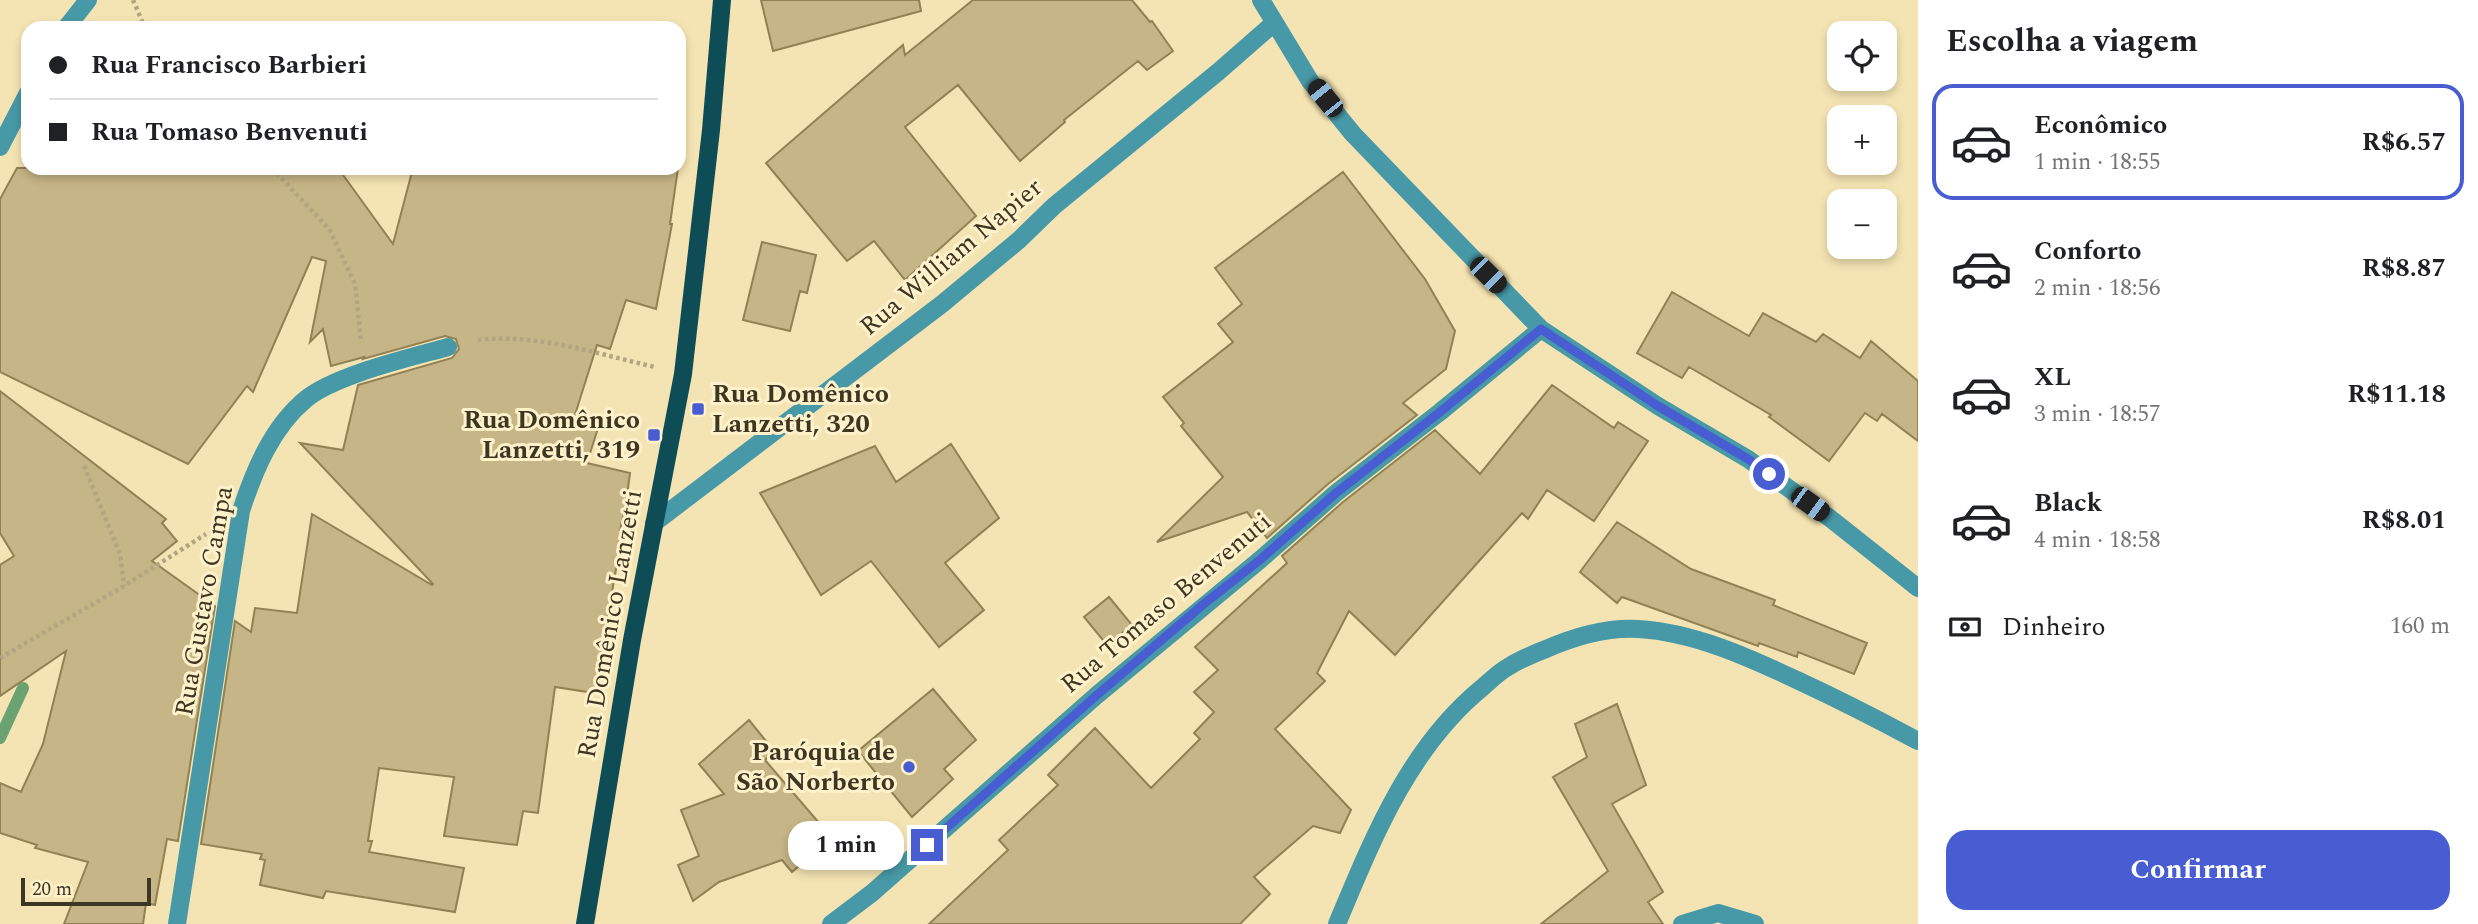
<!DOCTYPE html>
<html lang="pt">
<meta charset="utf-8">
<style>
body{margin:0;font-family:Spectral,serif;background:#f6f6f6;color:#202124;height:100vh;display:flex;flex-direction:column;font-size:26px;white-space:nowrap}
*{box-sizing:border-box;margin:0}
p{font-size:23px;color:#757577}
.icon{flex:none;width:38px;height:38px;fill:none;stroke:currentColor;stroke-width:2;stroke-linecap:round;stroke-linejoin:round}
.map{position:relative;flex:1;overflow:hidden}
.drawer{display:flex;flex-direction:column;background:#fff;width:560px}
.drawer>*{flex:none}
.guide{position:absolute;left:21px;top:21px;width:665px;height:154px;border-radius:21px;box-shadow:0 4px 10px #0003;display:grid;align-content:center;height:154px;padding:0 28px;background:#fff}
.controls{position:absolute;left:1827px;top:21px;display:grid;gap:14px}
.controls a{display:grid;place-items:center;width:70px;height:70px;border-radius:14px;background:#fff;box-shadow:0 4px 10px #0003;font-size:35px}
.scale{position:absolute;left:21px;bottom:18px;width:130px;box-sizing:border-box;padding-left:7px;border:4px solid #3d3623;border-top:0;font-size:19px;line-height:24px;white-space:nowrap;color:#3d3623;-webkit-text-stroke:5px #fff1ca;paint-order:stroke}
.end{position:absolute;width:32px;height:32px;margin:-16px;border:9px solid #475dd1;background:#fff;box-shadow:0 0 0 4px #fff}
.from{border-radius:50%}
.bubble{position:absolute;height:49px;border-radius:21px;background:#fff;box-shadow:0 4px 10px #0003;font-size:23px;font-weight:700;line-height:49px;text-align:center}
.car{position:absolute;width:21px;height:42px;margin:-21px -10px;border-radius:9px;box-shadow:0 0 5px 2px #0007;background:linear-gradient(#222 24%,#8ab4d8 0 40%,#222 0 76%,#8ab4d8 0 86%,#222 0)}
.guide b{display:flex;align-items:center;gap:24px;height:66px;font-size:26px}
.guide b+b{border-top:2px solid #e0e0e0}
.guide i{width:18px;height:18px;background:#202124}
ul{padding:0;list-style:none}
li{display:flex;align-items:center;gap:21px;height:116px;margin:0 14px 10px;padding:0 14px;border:4px solid transparent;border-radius:21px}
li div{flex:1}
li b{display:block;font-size:26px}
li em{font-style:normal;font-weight:700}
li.on{border-color:#475dd1}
li>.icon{width:63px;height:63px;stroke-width:1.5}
h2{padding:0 28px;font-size:32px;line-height:84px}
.pay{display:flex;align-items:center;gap:18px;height:77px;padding:0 28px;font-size:26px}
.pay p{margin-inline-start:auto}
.primary-button{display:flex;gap:14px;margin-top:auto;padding:14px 28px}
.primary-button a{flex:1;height:80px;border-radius:21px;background:#475dd1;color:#fff;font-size:28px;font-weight:700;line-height:80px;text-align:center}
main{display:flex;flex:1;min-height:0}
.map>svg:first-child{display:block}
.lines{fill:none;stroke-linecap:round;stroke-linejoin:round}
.stream{stroke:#6aa271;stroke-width:12}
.building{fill:#c6b586;stroke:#918153;stroke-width:2}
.path{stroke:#b2a57f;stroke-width:4.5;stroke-dasharray:3.5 3.5;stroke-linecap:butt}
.minor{stroke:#4899a7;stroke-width:18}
.major{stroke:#0f4d56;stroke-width:18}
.route{stroke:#475dd1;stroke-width:9}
.poi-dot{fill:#475dd1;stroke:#fff1ca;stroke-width:2.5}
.labels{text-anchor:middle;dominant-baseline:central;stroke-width:6;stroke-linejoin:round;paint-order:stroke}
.street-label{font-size:26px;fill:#3d3623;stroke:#fff1ca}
.poi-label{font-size:26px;font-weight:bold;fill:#3d3623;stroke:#fff1ca;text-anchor:end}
</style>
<main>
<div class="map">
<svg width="1918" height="924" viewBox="0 0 1918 924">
<rect width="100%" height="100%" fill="#f5e4b3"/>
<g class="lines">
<path class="stream" d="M0,738L23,688"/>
</g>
<path class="building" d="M761,0H919L921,11L773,51Z
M973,0H1132L1150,22L1152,21L1173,51L1147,70L1138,61L1064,120L1065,122L1020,161L958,85L905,127L976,216L905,280L874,241L847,261L766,163L903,45L905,55Z
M17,168H338L393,244L413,168H678L670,224H672L656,309L626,300L610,349L597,345L573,421L598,428L587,463L630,473L626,504L620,530H623L594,693L555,687L538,813L523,811L517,845L444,836L454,777L379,768L368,841H372L369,852L464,868L455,912L326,891L323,898L260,885L265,860L260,859L262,854L201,844L235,621L251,632L255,608L297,613L312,514L432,585L433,584L300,443L343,450L358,385L452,358L459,349L456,339L445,336L363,359L364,357L331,366L323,329L310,342L326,261L312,257L253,392L247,386L188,464L0,372V199Z
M1343,172L1425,279L1455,331L1446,369L1403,403L1417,415L1328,484L1267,538L1247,512L1157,542L1223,477L1181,426L1184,423L1163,397L1233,342L1218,324L1242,304L1215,268Z
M762,242L816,255L807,293L800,291L790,331L743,320Z
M1672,292L1749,336L1763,313L1816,342L1823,334L1860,358L1871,341L1918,381V441L1882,414L1877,421L1865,413L1829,461L1769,417L1771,415L1689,367L1682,378L1637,353Z
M1552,385L1614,428L1618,422L1648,441L1594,521L1547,490L1528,519L1522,513L1395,655L1349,611L1317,673L1325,681L1275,729L1351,810L1340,833L1313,826L1254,877L1270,894L1240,924H929L1008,850L999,840L1058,785L1048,775L1095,728L1151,788L1200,739L1194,733L1214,712L1194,692L1218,670L1195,647L1287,563L1282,556L1343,502L1435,430L1480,474Z
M0,391L166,519L162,523L177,541L152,561L215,606L178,841L167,839L155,905L146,903L143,924H64L88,862L35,848L37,845L0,833V783L21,792L43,744L66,651L0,696V565L14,556L0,533Z
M951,444L999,518L945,563L984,610L939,647L871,561L821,595L760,493L875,446L896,482Z
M1617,522L1691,569L1775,600L1773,605L1867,643L1854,674L1798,652L1797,657L1759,643L1758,646L1622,597L1617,603L1580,572Z
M1109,597L1132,625L1107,645L1084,617Z
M933,689L976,740L944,769L953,779L912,817L858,751Z
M1617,704L1646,785L1612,804L1663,892L1648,902L1663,924H1541L1608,871L1553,777L1587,757L1575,724Z
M749,720L774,751L765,760L832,838L792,872L782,860L719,882L693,901L678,865L699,856L681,810L724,794L699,764Z"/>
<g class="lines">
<path class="path" d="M133,0L145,28
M272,168L329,229L355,284L361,341
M478,340C537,333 597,354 655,367
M84,466L120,554L124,586
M0,658L124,586L206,534"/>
<path class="minor" d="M1261,0L1310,81L1353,134L1541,329L1658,406L1748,459L1831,519L1918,588
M66,28L88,0
M0,147L28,93
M654,523L942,304L1019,240L1054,206L1218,72L1274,23
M177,924L241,511C254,471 272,427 306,399C335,375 409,358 448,347
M831,924L872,893L1097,695L1261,559L1336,493L1440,412L1541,329
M1337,924C1373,838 1409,747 1483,687C1491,680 1499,672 1508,667C1519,660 1533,654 1546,649C1576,636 1606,627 1638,629C1694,632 1750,658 1799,681C1840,700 1879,720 1918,741
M1682,924L1718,913L1755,924"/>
<path class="major" d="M585,924L632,640L683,374L711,130L722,0"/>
</g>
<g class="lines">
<path class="route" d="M927,845L1097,695L1205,603L1261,559L1336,493L1440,412L1541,329L1658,406L1748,459L1769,474"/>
</g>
<g class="poi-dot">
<rect x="691" y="402" width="14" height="14" rx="3.5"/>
<rect x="647" y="428" width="14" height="14" rx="3.5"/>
<circle cx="909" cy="767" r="7"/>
</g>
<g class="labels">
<g class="street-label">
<text transform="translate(951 257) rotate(-40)">Rua William Napier</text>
<text transform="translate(204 601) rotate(-80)">Rua Gustavo Campa</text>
<text transform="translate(1166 603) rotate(-40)">Rua Tomaso Benvenuti</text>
<text transform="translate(610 624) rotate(-80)">Rua Domênico Lanzetti</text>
</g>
<g class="poi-label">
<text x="712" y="394" text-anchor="start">Rua Domênico<tspan x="712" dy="30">Lanzetti, 320</tspan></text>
<text x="640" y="420">Rua Domênico<tspan x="640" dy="30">Lanzetti, 319</tspan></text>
<text x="895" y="752">Paróquia de<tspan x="895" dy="30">São Norberto</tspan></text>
</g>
</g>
</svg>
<div class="controls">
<a><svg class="icon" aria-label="locate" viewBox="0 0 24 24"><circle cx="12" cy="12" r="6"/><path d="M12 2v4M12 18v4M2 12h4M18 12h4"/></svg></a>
<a>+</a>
<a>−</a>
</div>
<div class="scale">20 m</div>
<i class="end from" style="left:1769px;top:474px"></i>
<i class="end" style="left:927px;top:845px"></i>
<div class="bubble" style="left:788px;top:821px;width:116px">1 min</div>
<i class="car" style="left:1325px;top:98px;rotate:321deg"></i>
<i class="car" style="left:1488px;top:275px;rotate:135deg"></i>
<i class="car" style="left:1810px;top:504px;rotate:126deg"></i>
<div class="guide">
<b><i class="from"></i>Rua Francisco Barbieri</b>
<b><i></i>Rua Tomaso Benvenuti</b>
</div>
</div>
<section class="drawer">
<h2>Escolha a viagem</h2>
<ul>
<li class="on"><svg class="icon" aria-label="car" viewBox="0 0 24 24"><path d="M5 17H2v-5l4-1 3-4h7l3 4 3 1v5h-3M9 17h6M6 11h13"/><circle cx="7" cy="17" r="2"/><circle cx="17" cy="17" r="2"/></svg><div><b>Econômico</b><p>1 min · 18:55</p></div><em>R$6.57</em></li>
<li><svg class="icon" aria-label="car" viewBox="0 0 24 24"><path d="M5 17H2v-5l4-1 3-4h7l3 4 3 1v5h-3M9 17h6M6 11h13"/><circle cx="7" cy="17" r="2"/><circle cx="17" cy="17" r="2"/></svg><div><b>Conforto</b><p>2 min · 18:56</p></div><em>R$8.87</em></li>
<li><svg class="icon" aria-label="car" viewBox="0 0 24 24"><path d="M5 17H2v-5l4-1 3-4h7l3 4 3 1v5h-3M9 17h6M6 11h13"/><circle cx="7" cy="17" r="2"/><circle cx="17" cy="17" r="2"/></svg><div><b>XL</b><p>3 min · 18:57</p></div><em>R$11.18</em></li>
<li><svg class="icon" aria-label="car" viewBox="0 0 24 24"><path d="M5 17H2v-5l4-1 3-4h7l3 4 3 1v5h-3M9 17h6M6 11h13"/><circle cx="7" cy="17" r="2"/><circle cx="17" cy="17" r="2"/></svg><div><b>Black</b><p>4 min · 18:58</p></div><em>R$8.01</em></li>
</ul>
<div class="pay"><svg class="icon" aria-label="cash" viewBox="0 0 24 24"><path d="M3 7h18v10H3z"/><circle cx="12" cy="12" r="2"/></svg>Dinheiro<p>160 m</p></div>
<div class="primary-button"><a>Confirmar</a></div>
</section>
</main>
